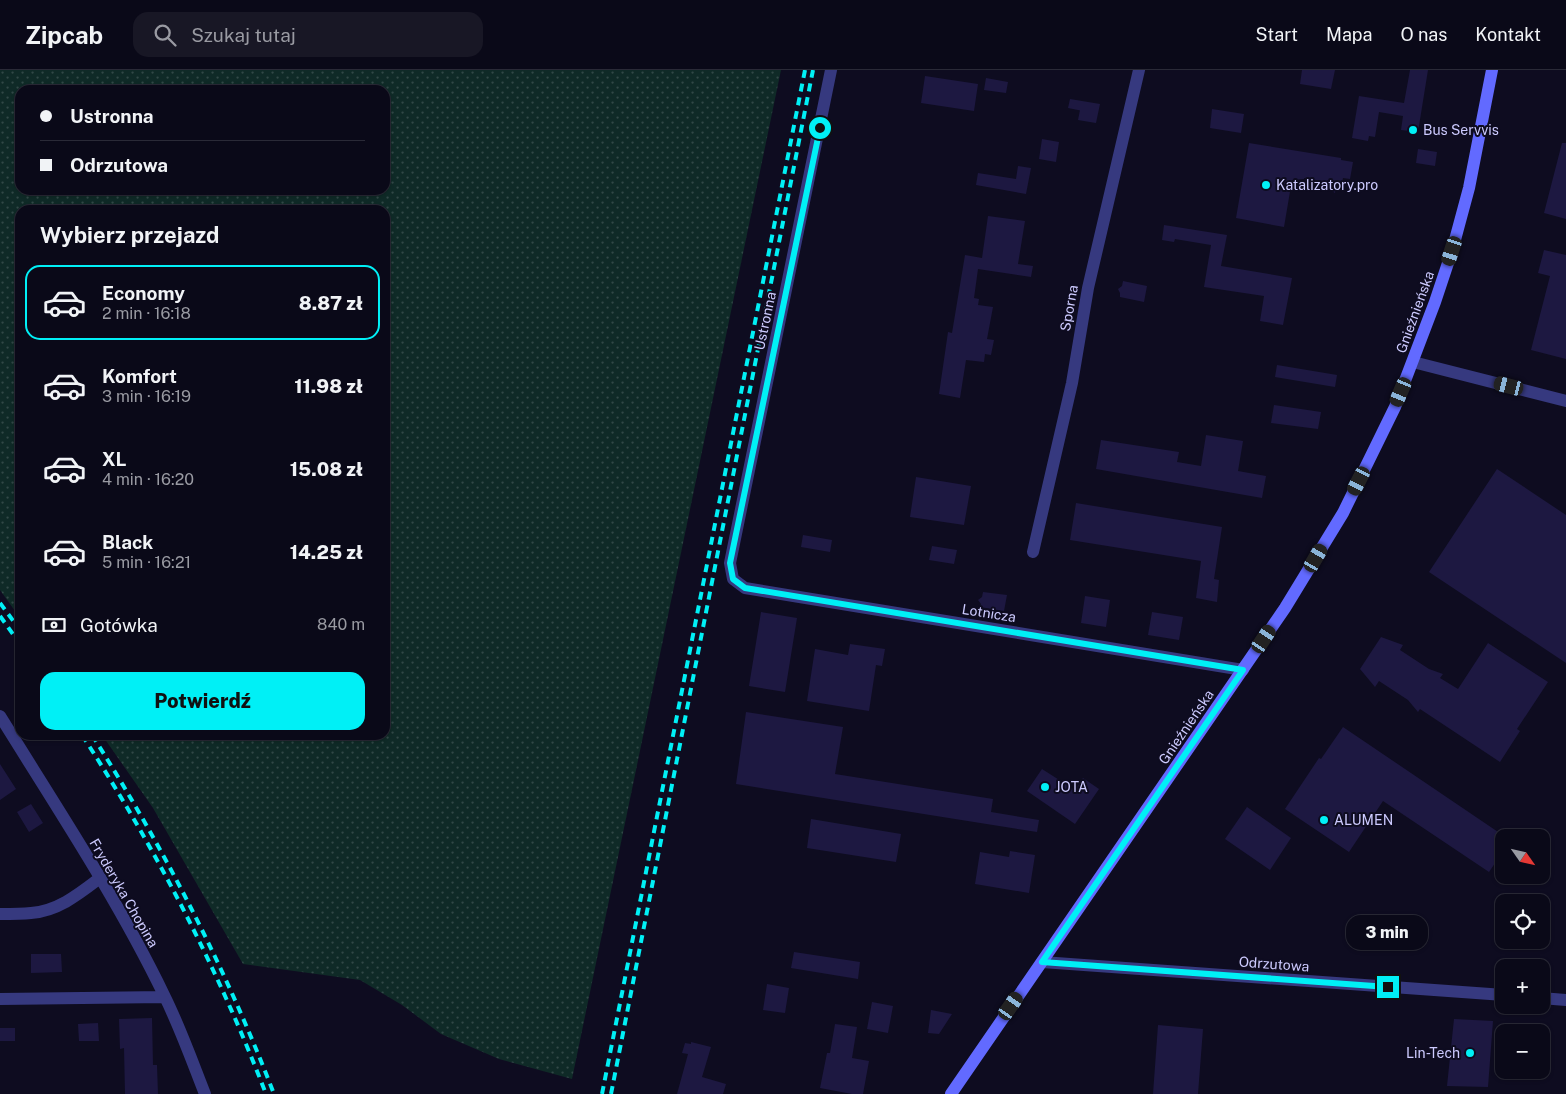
<!DOCTYPE html>
<html lang="pl">
<meta charset="utf-8">
<style>
body{margin:0;font-family:"Public Sans",sans-serif;background:#181725;color:#f1f3f6;height:100vh;display:flex;flex-direction:column;font-size:19px;white-space:nowrap}
*{box-sizing:border-box;margin:0}
p{font-size:16px;color:#999aa2}
.icon{flex:none;width:28px;height:28px;fill:none;stroke:currentColor;stroke-width:2;stroke-linecap:round;stroke-linejoin:round}
.map{position:relative;flex:1;overflow:hidden}
.drawer{position:absolute;left:15px;top:135px;width:375px;height:535px;display:flex;flex-direction:column;background:#0a0918;border-radius:15px;box-shadow:0 1px 4px #0004,0 0 0 1px #2a2a37}
.drawer>*{flex:none}
.banner{position:absolute;left:15px;top:15px;width:375px;height:110px;border-radius:15px;box-shadow:0 1px 4px #0004,0 0 0 1px #2a2a37;display:grid;align-content:center;height:110px;padding:0 25px;background:#0a0918}
.needle{width:32px;rotate:124deg}
.controls{position:absolute;left:1495px;top:759px;display:grid;gap:10px}
.controls a{display:grid;place-items:center;width:55px;height:55px;border-radius:10px;background:#0a0918;box-shadow:0 1px 4px #0004,0 0 0 1px #2a2a37;font-size:25px}
.end{position:absolute;width:22px;height:22px;margin:-11px;border:6px solid #00f0f6;background:#111;box-shadow:0 0 0 2px #111}
.from{border-radius:50%}
.bubble{position:absolute;height:35px;border-radius:15px;background:#0a0918;box-shadow:0 1px 4px #0004,0 0 0 1px #2a2a37;font-size:16px;font-weight:800;line-height:35px;text-align:center}
.car{position:absolute;width:15px;height:30px;margin:-15px -8px;border-radius:6px;box-shadow:0 0 4px 1px #0007;background:linear-gradient(#222 24%,#8ab4d8 0 40%,#222 0 76%,#8ab4d8 0 86%,#222 0)}
.banner b{display:flex;align-items:center;gap:18px;height:48px;font-size:19px}
.banner b+b{border-top:1px solid #2a2a37}
.banner i{width:12px;height:12px;background:#f1f3f6}
ul{padding:0;list-style:none}
li{display:flex;align-items:center;gap:15px;height:75px;margin:0 10px 8px;padding:0 15px;border:2px solid transparent;border-radius:15px}
li div{flex:1}
li b{display:block;font-size:19px}
li em{font-style:normal;font-weight:800}
li.active{border-color:#00f0f6}
li>.icon{width:45px;height:45px;stroke-width:1.5}
h2{padding:0 25px;font-size:22px;line-height:60px}
.pay{display:flex;align-items:center;gap:12px;height:55px;padding:0 25px;font-size:19px}
.pay p{margin-inline-start:auto}
.button{display:flex;gap:10px;margin-top:auto;padding:10px 25px}
.button a{flex:1;height:58px;border-radius:15px;background:#00f0f6;color:#111;font-size:20px;font-weight:800;line-height:58px;text-align:center}
header{display:flex;align-items:center;gap:30px;box-sizing:border-box;height:70px;padding:0 25px;background:#0a0918;border-bottom:1px solid #2a2a37}
header strong{font-size:24px}
nav{display:flex;gap:28px;margin-inline-start:auto;font-size:18px}
.search{width:350px;height:45px;background:#181725;display:flex;align-items:center;gap:12px;box-sizing:border-box;padding:0 18px;border-radius:15px;color:#999aa2;font-size:19px}
.map>svg:first-child{display:block}
.grass{fill:url(#grass-dots);fill-rule:evenodd}
.building{fill:#1d1841}
.lines{fill:none;stroke-linecap:round;stroke-linejoin:round}
.street{stroke:#36397f;stroke-width:12}
.secondary{stroke:#626aff;stroke-width:12}
.rail{stroke:#00f0f6;stroke-width:4;stroke-dasharray:8 6;stroke-linecap:butt}
.route{stroke:#00f0f6;stroke-width:6}
.poi-dot{fill:#00f0f6;stroke:#0e0c20;stroke-width:2}
.labels{text-anchor:middle;dominant-baseline:central;stroke-width:4;stroke-linejoin:round;paint-order:stroke}
.poi-label{font-size:14px;fill:#cdcbff;stroke:#0e0c20;text-anchor:start}
.street-label{font-size:14px;fill:#cdcbff;stroke:#0e0c20}
</style>
<header>
<strong>Zipcab</strong>
<div class="search"><svg class="icon" aria-label="search" viewBox="0 0 24 24"><circle cx="10" cy="10" r="6"/><path d="M15 15l6 6"/></svg>Szukaj tutaj</div>
<nav><a>Start</a><a>Mapa</a><a>O nas</a><a>Kontakt</a></nav>
</header>
<div class="map">
<svg width="1566" height="1024" viewBox="0 0 1566 1024">
<defs>
<pattern id="grass-dots" width="8" height="8" patternUnits="userSpaceOnUse" patternTransform="scale(1.25)"><rect width="8" height="8" fill="#0f2a27"/><path d="M2 2h.1M6 6h.1" fill="none" stroke="#314847" stroke-width="1.8" stroke-linecap="round"/></pattern>
</defs>
<rect width="100%" height="100%" fill="#0e0c20"/>
<path class="grass" d="M0,0H781L572,1009L499,989L441,964L402,935L360,910L243,894L153,738L102,665H385V140H20V548L0,520ZM20,20H385V120H20Z"/>
<path class="building" d="M1302,0H1335L1331,19L1300,14Z
M1410,0H1428L1418,62L1401,60L1403,46L1379,42L1375,67L1369,66L1368,71L1352,68L1359,26L1404,33Z
M925,6L978,14L974,41L921,33Z
M986,8L1008,12L1006,23L984,20Z
M1070,29L1100,34L1096,53L1078,50L1080,40L1083,41L1068,38Z
M1212,39L1244,44L1241,63L1210,58Z
M1042,69L1059,72L1056,92L1039,89Z
M1249,73L1341,88V90L1353,92L1350,109L1343,108L1342,113L1337,112L1335,123L1327,118L1322,111L1304,108V109L1292,110L1284,157L1236,148Z
M1562,73H1566V149L1544,143Z
M1418,79L1437,82L1435,96L1416,93Z
M1018,96L1031,98L1026,124L976,115L978,103L1016,109Z
M988,146L1025,151L1018,194L1033,196L1031,207L978,199L974,228L979,229L978,235L993,237L987,269L994,270L991,285L985,284L984,292L966,290L960,328L939,324L948,262L952,263L965,185L982,188Z
M1164,155L1227,165L1221,196L1292,208L1283,255L1260,251L1264,226L1204,217L1211,175L1175,169L1174,172L1162,170Z
M1544,180L1566,185V289L1531,280L1550,206L1538,203Z
M1123,211L1147,216L1144,232L1120,227V223L1118,219L1122,216Z
M1277,295L1337,305L1335,317L1275,307Z
M1274,335L1321,342L1318,359L1271,353Z
M1206,365L1243,371L1238,401L1266,406L1262,428L1096,399L1101,370L1179,382L1177,392L1201,396Z
M1497,399L1566,445V593L1429,502Z
M916,407L971,416L964,455L910,447Z
M1076,433L1222,457L1214,509L1219,510L1217,532L1196,528L1201,491L1070,470Z
M803,465L832,470L830,482L801,477Z
M932,476L957,480L954,494L929,490Z
M983,522L1007,525L1004,541L980,537L981,534L978,530L982,527Z
M1085,526L1110,530L1106,557L1081,553Z
M761,542L797,548L785,622L749,616Z
M1152,542L1183,547L1179,570L1148,565Z
M1381,567L1403,575L1400,580L1429,599L1443,604L1440,608L1458,619L1488,573L1548,612L1517,659L1520,661L1500,692L1420,639L1418,642L1408,630L1379,611L1375,617L1360,599Z
M850,574L885,579L882,596L876,595L869,641L807,631L815,579L848,585Z
M746,642L843,657L835,704L993,729L991,742L1039,750L1037,762L736,714Z
M1343,657L1504,766V780L1489,802L1383,731L1349,782L1285,739L1319,688L1321,689Z
M0,694L16,719L0,730Z
M1042,699L1075,720L1083,708L1099,719L1075,754L1027,721Z
M31,734L43,753L29,762L17,742Z
M1247,737L1291,768L1270,800L1225,769Z
M811,749L901,764L896,792L807,778Z
M1010,781L1035,785L1029,823L975,814L980,782L1009,787Z
M794,882L860,892L858,909L791,898Z
M31,884H61L62,902L31,903Z
M767,914L789,918L785,943L763,940Z
M872,932L893,936L888,963L867,959Z
M931,940L952,944L939,964L928,963Z
M152,948L153,995H157L158,1024H125L124,978L120,979L119,949Z
M1454,949L1493,951L1488,1017L1447,1016Z
M98,953L99,971H79L78,954Z
M835,954L857,957L852,988L869,991L863,1024H852L820,1018L827,983H830Z
M1158,955L1203,959L1198,1024H1153Z
M0,958H15V971H0Z
M691,972L711,977L702,1007L726,1014L723,1024H677L688,984L682,983L685,973L691,974Z"/>
<g class="lines">
<path class="street" d="M831,0L730,493L733,509L745,518L1243,600
M1413,292L1566,331
M1033,482L1072,313L1088,218L1139,0
M0,646C57,738 117,828 164,925C180,957 192,991 205,1024
M0,844C10,844 21,844 31,843C58,841 79,824 100,808
M1042,892L1504,925
M1541,928L1566,930
M0,929L165,927"/>
<path class="secondary" d="M951,1024L1285,538L1343,443L1395,337L1435,232L1452,181L1469,118L1492,0"/>
<path class="rail" d="M0,533L20,560
M0,546L20,574
M82,665C155,777 218,899 266,1024
M92,665C164,778 226,899 274,1024
M602,1024L805,0
M611,1024L813,0"/>
</g>
<g class="lines">
<path class="route" d="M820,58L730,493L733,509L745,518L1243,600L1042,892L1388,917"/>
</g>
<g class="poi-dot">
<circle cx="1413" cy="60" r="5"/>
<circle cx="1266" cy="115" r="5"/>
<circle cx="1045" cy="717" r="5"/>
<circle cx="1324" cy="750" r="5"/>
<circle cx="1470" cy="983" r="5"/>
</g>
<g class="labels">
<g class="poi-label">
<text x="1423" y="60">Bus Servvis</text>
<text x="1276" y="115">Katalizatory.pro</text>
<text x="1055" y="717">JOTA</text>
<text x="1334" y="750">ALUMEN</text>
<text x="1460" y="983" text-anchor="end">Lin-Tech</text>
</g>
<g class="street-label">
<text transform="translate(1069 238) rotate(-80)">Sporna</text>
<text transform="translate(1415 242) rotate(-70)">Gnieźnieńska</text>
<text transform="translate(765 251) rotate(-78)">Ustronna</text>
<text transform="translate(989 543) rotate(9)">Lotnicza</text>
<text transform="translate(1186 657) rotate(-56)">Gnieźnieńska</text>
<text transform="translate(124 823) rotate(60)">Fryderyka Chopina</text>
<text transform="translate(1274 894) rotate(4)">Odrzutowa</text>
</g>
</g>
</svg>
<div class="controls">
<a><svg class="needle" viewBox="-14 -14 28 28"><path d="M0-13l5 13h-10z" fill="#e53935"/><path d="M0 13l5-13h-10z" fill="#999aa2"/></svg></a>
<a><svg class="icon" aria-label="locate" viewBox="0 0 24 24"><circle cx="12" cy="12" r="6"/><path d="M12 2v4M12 18v4M2 12h4M18 12h4"/></svg></a>
<a>+</a>
<a>−</a>
</div>
<i class="end from" style="left:820px;top:58px"></i>
<i class="end" style="left:1388px;top:917px"></i>
<div class="bubble" style="left:1346px;top:845px;width:82px">3 min</div>
<i class="car" style="left:1452px;top:181px;rotate:198deg"></i>
<i class="car" style="left:1509px;top:316px;rotate:284deg"></i>
<i class="car" style="left:1401px;top:322px;rotate:203deg"></i>
<i class="car" style="left:1359px;top:411px;rotate:207deg"></i>
<i class="car" style="left:1316px;top:488px;rotate:30deg"></i>
<i class="car" style="left:1264px;top:569px;rotate:34deg"></i>
<i class="car" style="left:1011px;top:936px;rotate:35deg"></i>
<div class="banner">
<b><i class="from"></i>Ustronna</b>
<b><i></i>Odrzutowa</b>
</div>
<section class="drawer">
<h2>Wybierz przejazd</h2>
<ul>
<li class="active"><svg class="icon" aria-label="car" viewBox="0 0 24 24"><path d="M5 17H2v-5l4-1 3-4h7l3 4 3 1v5h-3M9 17h6M6 11h13"/><circle cx="7" cy="17" r="2"/><circle cx="17" cy="17" r="2"/></svg><div><b>Economy</b><p>2 min · 16:18</p></div><em>8.87 zł</em></li>
<li><svg class="icon" aria-label="car" viewBox="0 0 24 24"><path d="M5 17H2v-5l4-1 3-4h7l3 4 3 1v5h-3M9 17h6M6 11h13"/><circle cx="7" cy="17" r="2"/><circle cx="17" cy="17" r="2"/></svg><div><b>Komfort</b><p>3 min · 16:19</p></div><em>11.98 zł</em></li>
<li><svg class="icon" aria-label="car" viewBox="0 0 24 24"><path d="M5 17H2v-5l4-1 3-4h7l3 4 3 1v5h-3M9 17h6M6 11h13"/><circle cx="7" cy="17" r="2"/><circle cx="17" cy="17" r="2"/></svg><div><b>XL</b><p>4 min · 16:20</p></div><em>15.08 zł</em></li>
<li><svg class="icon" aria-label="car" viewBox="0 0 24 24"><path d="M5 17H2v-5l4-1 3-4h7l3 4 3 1v5h-3M9 17h6M6 11h13"/><circle cx="7" cy="17" r="2"/><circle cx="17" cy="17" r="2"/></svg><div><b>Black</b><p>5 min · 16:21</p></div><em>14.25 zł</em></li>
</ul>
<div class="pay"><svg class="icon" aria-label="cash" viewBox="0 0 24 24"><path d="M3 7h18v10H3z"/><circle cx="12" cy="12" r="2"/></svg>Gotówka<p>840 m</p></div>
<div class="button"><a>Potwierdź</a></div>
</section>
</div>
